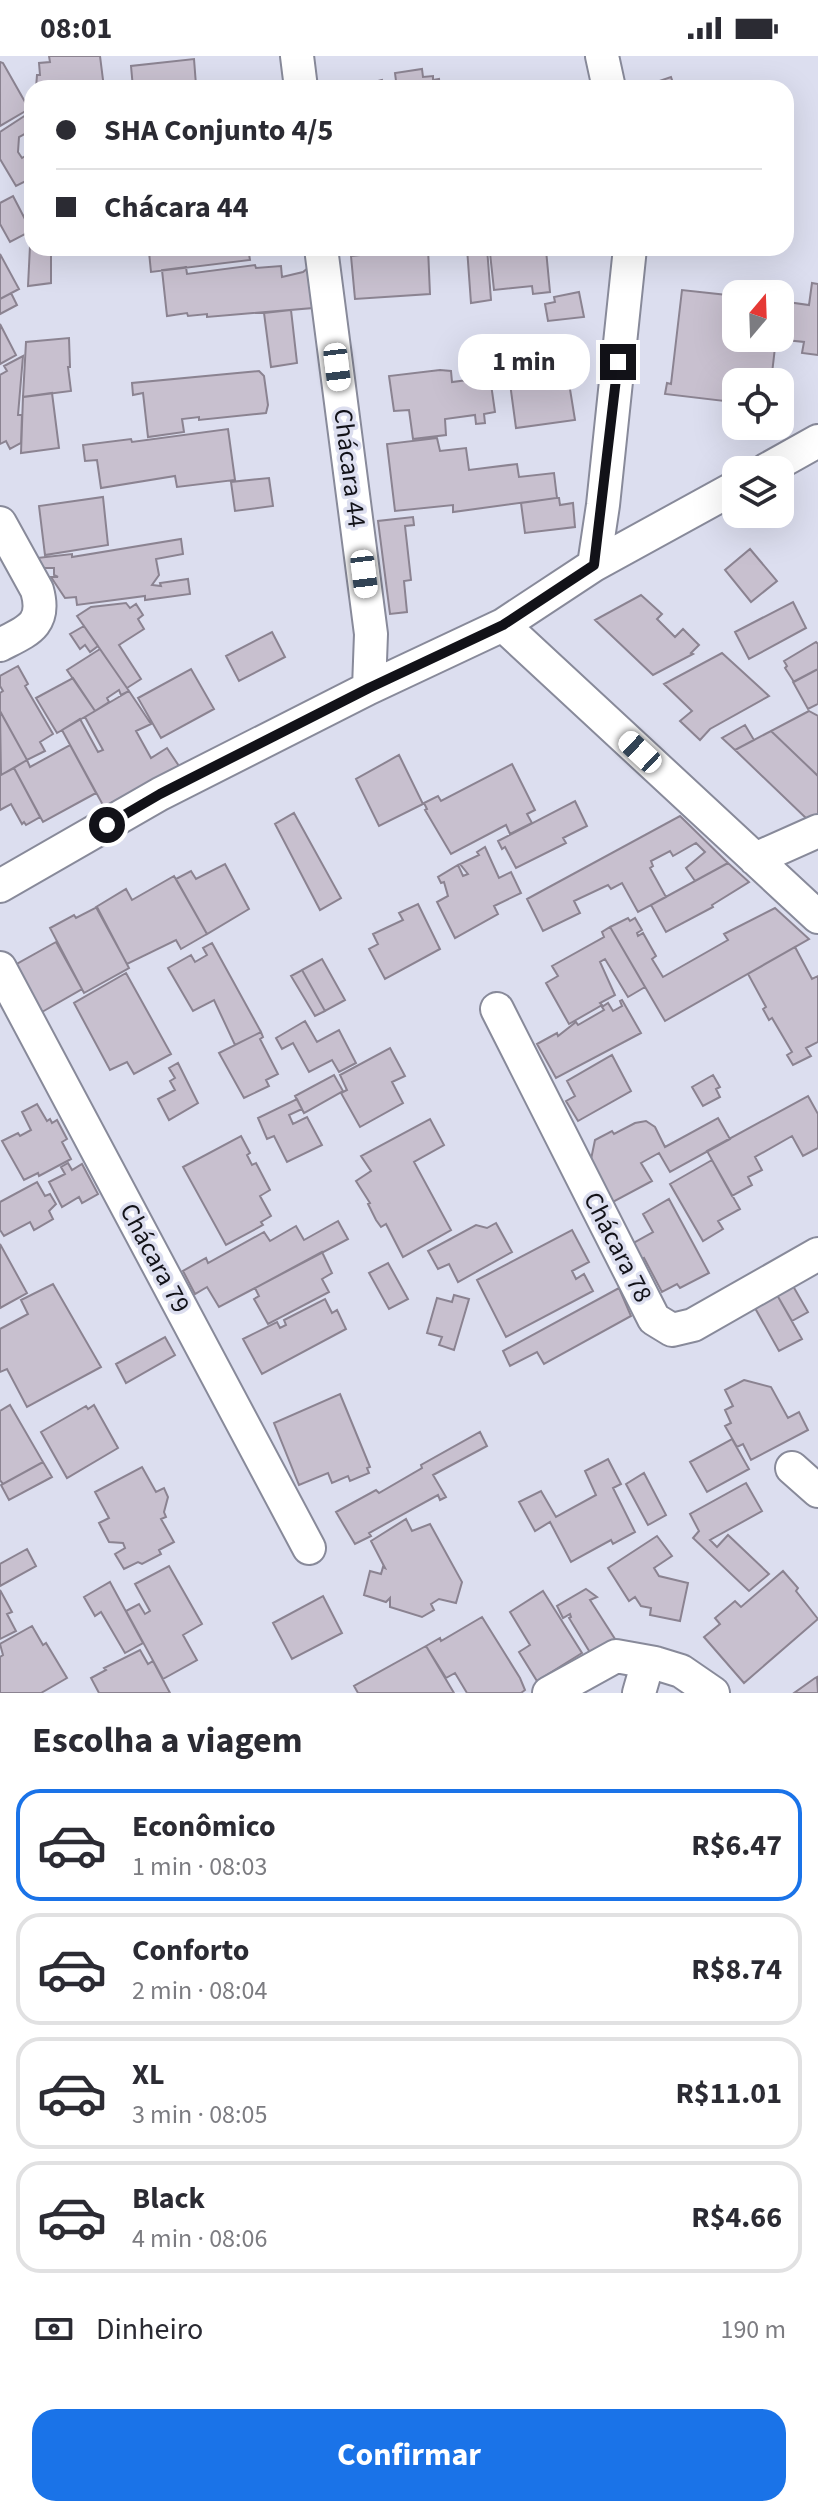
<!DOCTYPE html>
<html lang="pt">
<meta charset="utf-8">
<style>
body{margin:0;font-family:"Source Sans 3",sans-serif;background:#f2f2f3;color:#2b2b33;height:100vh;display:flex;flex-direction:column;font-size:30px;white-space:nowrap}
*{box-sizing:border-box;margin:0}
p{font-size:26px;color:#7c7c81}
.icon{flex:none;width:44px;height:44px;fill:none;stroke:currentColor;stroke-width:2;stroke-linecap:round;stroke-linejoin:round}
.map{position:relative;height:1637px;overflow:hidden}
.side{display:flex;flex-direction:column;background:#fff;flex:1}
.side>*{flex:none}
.guide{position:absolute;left:24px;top:24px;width:770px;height:176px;border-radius:24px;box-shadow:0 8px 32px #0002;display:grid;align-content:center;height:176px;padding:0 32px;background:#fff}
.needle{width:52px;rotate:19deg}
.controls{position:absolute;left:722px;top:224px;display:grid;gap:16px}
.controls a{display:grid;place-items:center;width:72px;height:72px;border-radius:16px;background:#fff;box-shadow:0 8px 32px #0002;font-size:40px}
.end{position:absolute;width:36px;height:36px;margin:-18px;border:10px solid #121218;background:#fff;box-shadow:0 0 0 4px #fff}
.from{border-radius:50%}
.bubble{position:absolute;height:56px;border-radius:24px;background:#fff;box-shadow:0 8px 32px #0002;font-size:26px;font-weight:700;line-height:56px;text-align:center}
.car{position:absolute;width:24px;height:48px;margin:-24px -12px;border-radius:10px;box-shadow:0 0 6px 2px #0007;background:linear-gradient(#fff 24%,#345 0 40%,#fff 0 76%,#345 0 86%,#fff 0)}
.guide b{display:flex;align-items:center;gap:28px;height:76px;font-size:30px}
.guide b+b{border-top:2px solid #e1e1e2}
.guide i{width:20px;height:20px;background:#2b2b33}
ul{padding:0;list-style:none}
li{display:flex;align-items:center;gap:24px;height:112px;margin:0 16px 12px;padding:0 16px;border:4px solid #e1e1e2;border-radius:24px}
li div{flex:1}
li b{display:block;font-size:30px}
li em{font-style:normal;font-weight:700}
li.on{border-color:#1a73e8}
li>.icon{width:72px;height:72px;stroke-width:1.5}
h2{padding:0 32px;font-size:36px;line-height:96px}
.pay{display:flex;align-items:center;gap:20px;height:88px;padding:0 32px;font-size:30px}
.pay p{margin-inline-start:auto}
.button{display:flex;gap:16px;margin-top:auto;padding:16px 32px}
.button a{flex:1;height:92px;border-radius:24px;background:#1a73e8;color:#fff;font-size:32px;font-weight:700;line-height:92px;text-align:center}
.status{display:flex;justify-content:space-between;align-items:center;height:56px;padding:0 40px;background:#fff;direction:ltr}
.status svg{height:22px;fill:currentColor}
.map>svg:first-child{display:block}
.building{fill:#c8c0cf;stroke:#8b8391;stroke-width:2}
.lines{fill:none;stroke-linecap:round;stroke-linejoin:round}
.minor-casing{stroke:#888a9a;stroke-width:36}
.minor{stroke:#fff;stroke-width:32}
.route{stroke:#121218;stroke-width:10}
.labels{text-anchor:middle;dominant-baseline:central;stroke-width:7;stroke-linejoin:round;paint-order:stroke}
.street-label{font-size:26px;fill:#121218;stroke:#dcdeef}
</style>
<div class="status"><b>08:01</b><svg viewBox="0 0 49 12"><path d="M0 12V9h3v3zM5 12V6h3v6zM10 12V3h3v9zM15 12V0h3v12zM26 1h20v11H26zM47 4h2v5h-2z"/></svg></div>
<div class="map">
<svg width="818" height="1637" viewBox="0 0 818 1637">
<rect width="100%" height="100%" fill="#dcdeef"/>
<path class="building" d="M49,0H100L104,32H36L37,19H40L39,7L50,6Z
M194,3L196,29L133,32L131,10Z
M0,6L3,7L29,53L0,70Z
M422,13L423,21L433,20V24L439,23L440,32H350L382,24L383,27L396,25L395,17Z
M671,21L674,30L690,26L692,32H639Z
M32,55V74L19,81L18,96L22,102L32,96V122L16,130L0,103V76Z
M13,140L26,165L31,164V175L10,186L0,168V147Z
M31,170L32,192H51V227L28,230Z
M182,192H248L250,204L151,216L149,196Z
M428,192L430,238L355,243L351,200Z
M467,192H487L491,244L471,247Z
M496,192H569L546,194L550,236L533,238L532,230L494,234L490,197L496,196Z
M0,198L19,233L0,243Z
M255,209L256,212L281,210L282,221L303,216L308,212L313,252L207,261V258L188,260L187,257L167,260L162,214L186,211L187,218Z
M812,227L818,228V299L802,297L804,286L776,283L771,326H736V338L725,337L724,345L665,338L667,327L671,328L682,234L736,240V282H780V245L809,249Z
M579,236L584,261L548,265L545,248L555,246L554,241Z
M11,237L17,249L0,258V243Z
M291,254L297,307L271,311L264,257Z
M0,268L16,299L0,308Z
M69,282L70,311H68L71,335L23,341L26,286Z
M23,300L18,359H22L21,387L10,393L6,385L0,388V319L7,315L4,310Z
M440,314L451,315L452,326L490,321L495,356L484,358L485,367L476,368L475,359L445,363L446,379L413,383L409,354L394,355L389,320Z
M259,315L264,320L268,349L266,357L199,364V361L182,363L184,376L148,381L143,337L133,339L132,327Z
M543,315L546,330L569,327L575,364L516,372L509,320Z
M52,337L59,392L21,397L23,341Z
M228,373L235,424L177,431L175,420L101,432L97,404L85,405L83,389L131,383L132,386Z
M437,382L440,395L466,392L469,414L517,408L519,421L554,417L557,442L453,456V449L395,455L387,388Z
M269,422L273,450L235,455L231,426Z
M103,441L108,489L45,499L39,450Z
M556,442H559L560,449L573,447L575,471L525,477L521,447Z
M413,461L414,469L405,470L411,524L404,525L407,556L390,558L378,465Z
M181,483L183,498L156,503L159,519L152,529L161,530L160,527L188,523L190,538L145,544V540L77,549L76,541L65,542L51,521H58L54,519V512H44L37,502L72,498V501Z
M750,493L777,525L751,546L725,514Z
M641,539L662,558L657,563L675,581L683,573L699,589L691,597L693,598L653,619L595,564Z
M793,546L806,572L749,603L735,576Z
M126,547L130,552L136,548L143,559L138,563L144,573L119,589L141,623L127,632L77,560L91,551Z
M84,570L98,590L90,596L85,589L80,593L70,578Z
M272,576L285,601L239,625L226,600Z
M816,586L818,588V613L794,626L785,612L787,610L784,605Z
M100,593L129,635L121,639L119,634L107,642L109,646L95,655L67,614Z
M722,597L769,640L710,673L700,684L680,665L692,655L664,628Z
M18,610L28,628L25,630L53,678L40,686L45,695L27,704L0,655V637L3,635L0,630V620Z
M191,613L214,653L161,682L138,642Z
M818,613V648L808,653L793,626Z
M73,622L95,655L57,677L36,642Z
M129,635L151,668L136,675L151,702L167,692L179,710L104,751L62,674L80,663L98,696L103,694L85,661Z
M809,655L818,660V720L771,675Z
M1,657L27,704L1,719L0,658Z
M745,669L754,684L735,694L722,682Z
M771,675L818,720V758L808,764L735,694Z
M70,689L96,737L43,766L14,712L27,704L30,711Z
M399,699L423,748L379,770L356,723Z
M512,708L535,754L527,758L532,767L510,778L506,769L451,798L425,754L427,753L424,747L438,740L441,745Z
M14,712L40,761L26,769L24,766L22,768L11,748L0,754V717L1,719Z
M575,745L587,770L563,782L566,787L516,812L505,791L502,793L498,785Z
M294,757L341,842L320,854L275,768Z
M680,760L728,807L695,825L686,812L705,796L696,787L673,800L670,795L651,805L653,810L650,812L666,841L638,856L622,827L611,833L608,829L574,845L580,857L543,875L527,843Z
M485,791L499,822L511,816L521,837L494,850L498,858L455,882L437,846L448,840L444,826L441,827L438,821L458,809L463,820L468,818L460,808L479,799L477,796Z
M728,807L749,826L712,849L713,851L666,876L651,849Z
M225,808L249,853L207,878L176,823L191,815L196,823Z
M174,820L207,878L181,893L176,884L127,908L96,851L126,833L132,844Z
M418,848L440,893L385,923L369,893L378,888L373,878L403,864L399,857Z
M97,851L129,912L84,937L50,872L74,859L76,862Z
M775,852L809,883L665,965L610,871L628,862L630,865L635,862L642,874L637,877L638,880L643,877L656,900L652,903L663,921L728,884L724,878Z
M610,871L645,931L628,941L605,903L600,906L615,939L600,947L602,949L569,968L546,927L558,920L552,910L604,881L602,876Z
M56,886L82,933L42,956L15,909Z
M212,887L261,976L235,989L214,944L193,955L168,912L191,899L195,906L207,899L203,892Z
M795,891L812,923L818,920V986L806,992L811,1000L793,1009L787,999L792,996L772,962L769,964L763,953L766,951L748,918Z
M322,903L345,944L325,955L302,914Z
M302,914L325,955L315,960L291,920Z
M126,917L171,998L134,1018L127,1006L110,1014L74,947Z
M622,944L641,977L556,1022L537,988L557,977L558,980L576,966L578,969L604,954L602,951L608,947L613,955L622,950L620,945Z
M305,965L317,986L339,974L356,1007L339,1016L332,1004L309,1016L293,987L282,993L276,982Z
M261,976L263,981L260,983L278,1018L266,1024L269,1030L244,1042L219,997Z
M390,992L405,1020L392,1026L403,1047L360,1071L341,1037L347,1034L340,1019Z
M612,999L631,1035L578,1065L566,1045L575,1040L567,1025Z
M178,1007L198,1047L169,1064L158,1043L175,1034L170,1025L175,1022L169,1012Z
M334,1019L343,1035L304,1057L295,1040Z
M713,1019L720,1031L716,1033L720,1041L703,1050L692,1031Z
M808,1040L818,1058V1092L803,1100L792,1080L755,1101L762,1114L748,1121L752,1129L732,1140L707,1095Z
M297,1043L302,1053L289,1059L293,1068L307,1061L322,1089L287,1106L274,1080L267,1083L258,1062Z
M37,1048L47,1065L50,1063L52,1067L57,1064L67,1083L62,1086L71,1103L39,1120L38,1117L24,1124L2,1085L18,1077L20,1080L31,1074L22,1056Z
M718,1062L730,1083L670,1116L659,1097L641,1107L652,1125L611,1147L590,1108L595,1084L612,1075L614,1078L635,1067L646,1065L655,1071L665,1091Z
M430,1063L444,1089L414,1106L451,1174L403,1201L386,1168L381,1171L376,1164L368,1148L370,1147L356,1125L371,1115L361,1100Z
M241,1080L250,1097L247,1099L252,1109L256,1107L270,1134L260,1140L271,1160L261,1166L263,1169L226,1189L183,1111Z
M712,1104L740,1153L718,1165L723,1173L703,1185L670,1128Z
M68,1107L72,1114L82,1108L98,1138L82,1147L79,1141L62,1151L49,1126L65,1118L61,1111Z
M37,1126L45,1140L50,1138L56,1148L49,1155L53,1163L34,1174L30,1166L4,1180L0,1174V1146Z
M669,1143L709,1217L680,1232L677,1228L662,1236L644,1202L639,1205L630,1189L653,1176L643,1158Z
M338,1165L348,1183L219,1251L207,1231L195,1238L183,1215L206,1202L208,1207L264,1176L270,1185L296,1170L304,1184Z
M496,1167L512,1196L458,1226L449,1208L438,1213L428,1195L476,1169L487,1172Z
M572,1174L589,1206L572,1215L576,1223L584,1218L593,1235L506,1281L477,1224Z
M0,1188L27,1237L0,1252Z
M322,1196L332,1217L322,1223L329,1236L268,1268L254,1243L259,1240L255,1232Z
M388,1207L408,1243L389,1253L369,1217Z
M53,1228L101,1311L27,1351L7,1313L0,1316V1273L28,1258L21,1244Z
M793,1230L808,1256L792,1265L777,1239Z
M619,1232L631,1260L544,1308L537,1296L510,1310L503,1295Z
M454,1239L469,1243L454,1294L439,1289L442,1281L427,1277L437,1242L452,1246Z
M777,1239L802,1283L779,1295L755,1252Z
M325,1243L332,1257L337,1254L346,1273L262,1318L243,1283L277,1266L280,1272L286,1269L284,1264Z
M165,1281L175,1299L126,1327L116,1308Z
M744,1324L771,1331L788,1362L799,1356L808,1374L751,1404L743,1388L737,1391L725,1370L731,1367L725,1354L733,1350L725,1334Z
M340,1338L370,1411L367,1412L369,1417L350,1425L348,1420L332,1427L328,1417L299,1429L274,1367Z
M10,1349L43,1406L3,1428L0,1424V1355Z
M94,1349L118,1392L67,1422L41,1376L86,1350L88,1353Z
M480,1376L487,1390L433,1419L446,1441L440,1444L438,1439L369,1477L371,1480L355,1488L336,1456L376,1434L379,1437L422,1412L421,1409Z
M732,1383L749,1413L707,1436L690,1406Z
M608,1403L621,1428L613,1432L635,1476L613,1488L611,1484L571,1506L550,1466L535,1475L519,1446L541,1435L556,1461L596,1439L585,1415Z
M43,1406L52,1421L9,1444L1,1429Z
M142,1411L156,1436L164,1432L168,1441L164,1456L166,1461L161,1463L174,1486L159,1494L161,1498L142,1508L138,1506L124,1513L115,1498L125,1492L123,1487L109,1486L99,1467L109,1462L95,1436Z
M644,1417L666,1459L648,1469L626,1428Z
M746,1427L762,1455L710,1484L717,1491L728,1479L769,1518L749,1535L693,1482L699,1475L690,1458Z
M406,1463L412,1475L430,1468L462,1526L456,1547L439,1543L431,1548L434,1554L422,1561L390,1551V1542L386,1546L364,1539L370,1515L381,1518L383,1511L385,1512L371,1485Z
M657,1480L672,1500L654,1512L659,1520L688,1527L680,1565L650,1559L651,1552L641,1550L635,1541L629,1545L608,1512Z
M27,1493L36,1510L0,1530V1508Z
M169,1510L202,1568L183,1579L197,1604L163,1623L126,1555L139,1548L145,1558L150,1555L135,1528Z
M783,1515L798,1532L796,1535L818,1563L744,1627L704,1581L720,1568L715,1562L735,1545L741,1551Z
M110,1526L143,1587L125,1597L101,1556L95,1560L84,1541Z
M586,1533L597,1541L590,1544L615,1583L591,1598L569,1562L571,1561L570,1558L563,1562L557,1550Z
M0,1534L12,1556L7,1558L16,1575L0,1583Z
M543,1535L582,1597L537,1625L519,1596L530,1589L510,1556Z
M323,1540L342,1577L292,1603L273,1567Z
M482,1561L520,1622L525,1634L521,1637H467L455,1617L446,1622L426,1590L440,1582L441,1585Z
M32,1570L43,1589L46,1587L67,1622L41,1637H0V1601L3,1599L0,1588Z
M426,1590L454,1637H358L354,1630Z
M140,1594L148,1608L153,1605L170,1637H99L91,1622L106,1614L104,1612Z
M817,1621L818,1637H794L815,1622Z"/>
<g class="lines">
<g class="minor-casing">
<path id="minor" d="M297,0L301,32
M602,0L609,32
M321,192L371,578L369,632
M766,414L818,385
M0,467L37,534C47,569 27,575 0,589
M594,509L603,449L630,192
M503,569L818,861
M755,803L818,775
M0,830L160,738L369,632L503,569L594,509L736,431
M0,912L309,1492
M497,953L654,1263L672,1274L693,1269L818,1198
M792,1412L818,1435
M549,1637L616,1600L655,1607
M639,1637L645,1616L655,1607L681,1615L713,1637"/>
</g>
<use href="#minor" class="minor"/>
</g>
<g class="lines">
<path class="route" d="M107,769L160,738L369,632L503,569L594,509L618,306"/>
</g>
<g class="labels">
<g class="street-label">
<text transform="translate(350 412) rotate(83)">Chácara 44</text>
<text transform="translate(618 1191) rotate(63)">Chácara 78</text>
<text transform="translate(155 1202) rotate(62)">Chácara 79</text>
</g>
</g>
</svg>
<div class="controls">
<a><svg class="needle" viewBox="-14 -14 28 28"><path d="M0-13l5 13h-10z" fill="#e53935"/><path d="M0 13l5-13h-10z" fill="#7c7c81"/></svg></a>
<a><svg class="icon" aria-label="locate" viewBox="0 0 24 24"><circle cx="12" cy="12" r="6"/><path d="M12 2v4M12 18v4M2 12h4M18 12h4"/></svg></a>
<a><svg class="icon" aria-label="layers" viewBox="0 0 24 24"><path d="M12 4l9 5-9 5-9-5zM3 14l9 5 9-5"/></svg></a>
</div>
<i class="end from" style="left:107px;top:769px"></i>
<i class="end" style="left:618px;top:306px"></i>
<div class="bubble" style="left:458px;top:278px;width:132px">1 min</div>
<i class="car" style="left:337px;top:311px;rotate:173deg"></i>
<i class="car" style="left:364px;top:518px;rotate:173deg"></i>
<i class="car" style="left:640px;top:696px;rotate:313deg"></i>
<div class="guide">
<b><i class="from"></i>SHA Conjunto 4/5</b>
<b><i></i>Chácara 44</b>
</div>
</div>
<section class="side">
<h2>Escolha a viagem</h2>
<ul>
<li class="on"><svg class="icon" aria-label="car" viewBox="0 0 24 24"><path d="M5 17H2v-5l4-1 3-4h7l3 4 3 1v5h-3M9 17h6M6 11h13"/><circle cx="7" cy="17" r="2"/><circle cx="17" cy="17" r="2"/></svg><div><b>Econômico</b><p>1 min · 08:03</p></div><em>R$6.47</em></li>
<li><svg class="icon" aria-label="car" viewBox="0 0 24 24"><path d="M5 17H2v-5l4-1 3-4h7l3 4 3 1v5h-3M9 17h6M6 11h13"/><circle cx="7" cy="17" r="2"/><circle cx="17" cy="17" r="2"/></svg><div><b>Conforto</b><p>2 min · 08:04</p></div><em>R$8.74</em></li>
<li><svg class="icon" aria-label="car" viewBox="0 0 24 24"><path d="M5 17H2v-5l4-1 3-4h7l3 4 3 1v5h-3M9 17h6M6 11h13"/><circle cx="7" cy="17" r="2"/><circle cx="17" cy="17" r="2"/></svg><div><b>XL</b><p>3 min · 08:05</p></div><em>R$11.01</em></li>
<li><svg class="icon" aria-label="car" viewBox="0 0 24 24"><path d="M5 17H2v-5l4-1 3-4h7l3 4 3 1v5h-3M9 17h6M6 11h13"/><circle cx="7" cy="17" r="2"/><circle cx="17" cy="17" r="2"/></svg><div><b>Black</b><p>4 min · 08:06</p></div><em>R$4.66</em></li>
</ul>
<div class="pay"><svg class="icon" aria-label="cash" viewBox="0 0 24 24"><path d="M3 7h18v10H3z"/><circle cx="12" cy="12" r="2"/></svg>Dinheiro<p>190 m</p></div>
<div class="button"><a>Confirmar</a></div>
</section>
